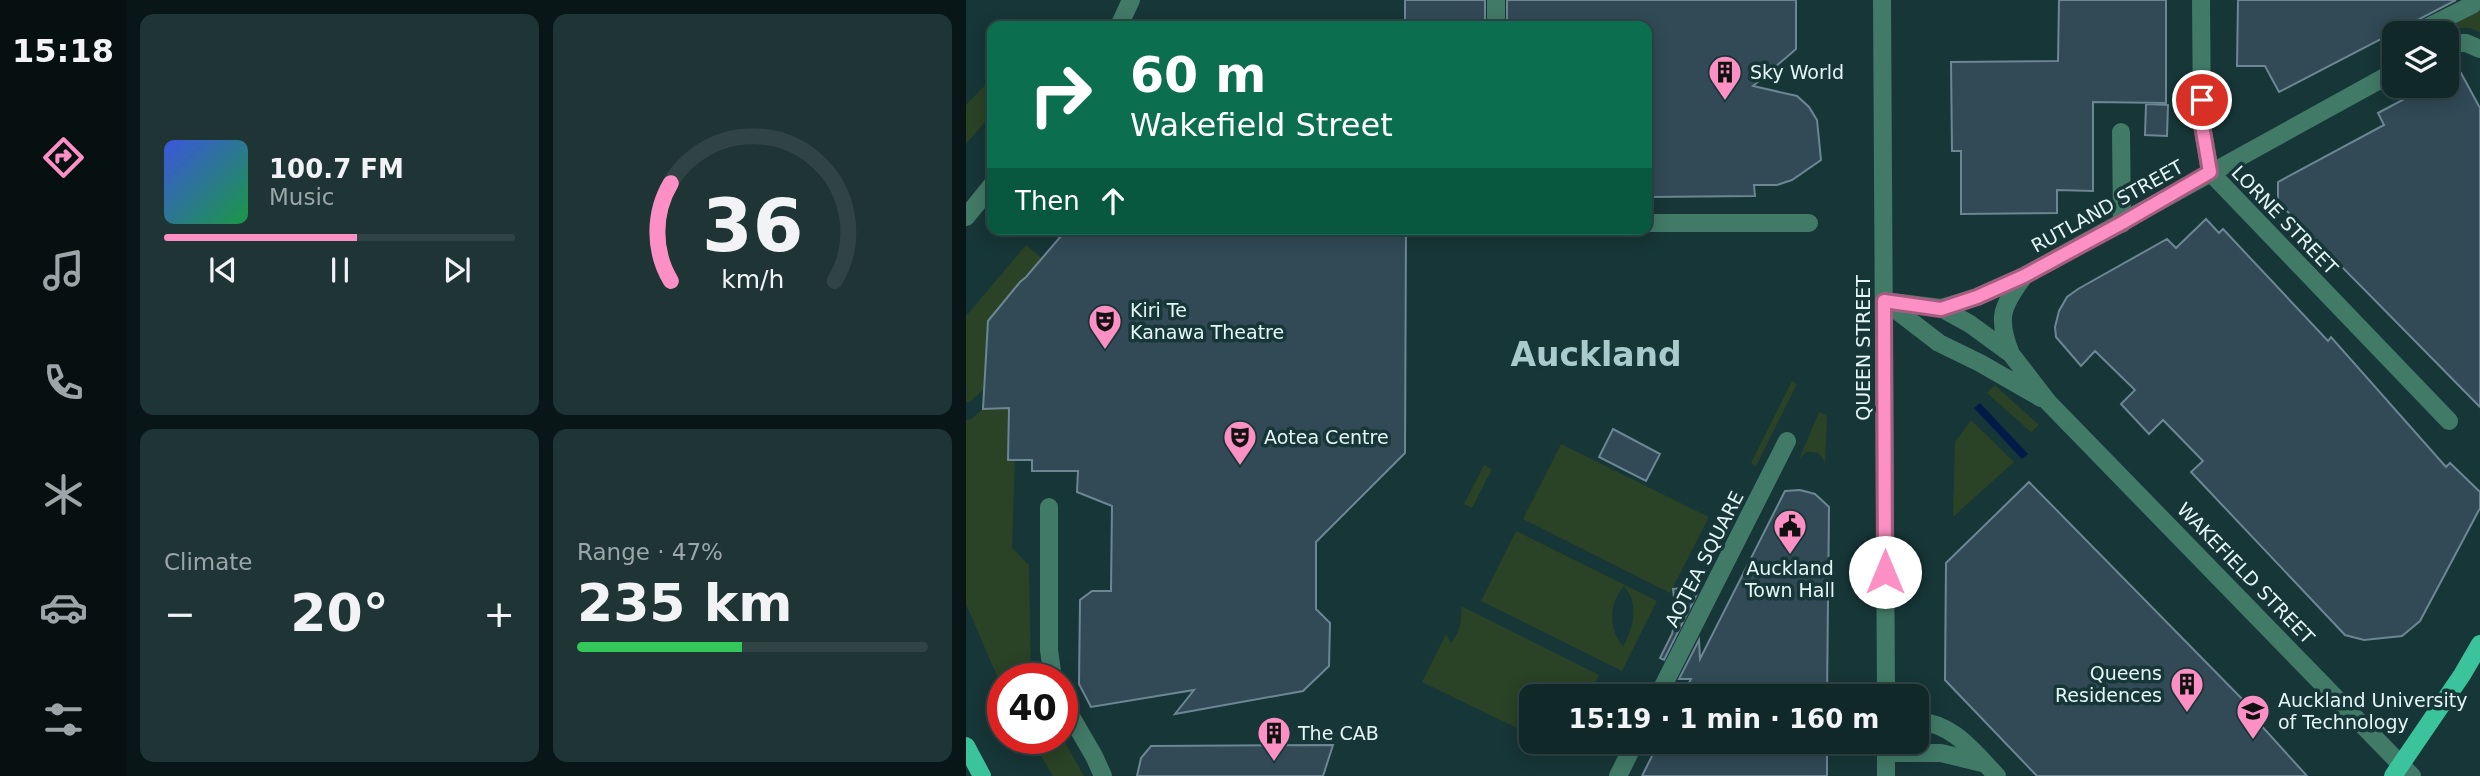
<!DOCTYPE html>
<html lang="en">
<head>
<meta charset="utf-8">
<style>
	body { margin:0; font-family:"DejaVu Sans",sans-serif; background:#1e3435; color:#f1f3f6; height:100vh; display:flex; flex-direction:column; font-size:26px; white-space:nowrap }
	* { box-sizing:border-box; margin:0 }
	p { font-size:23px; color:#9ca6a8 }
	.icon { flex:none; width:38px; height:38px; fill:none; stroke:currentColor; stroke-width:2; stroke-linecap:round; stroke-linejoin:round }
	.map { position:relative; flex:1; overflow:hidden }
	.drawer { display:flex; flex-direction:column; gap:14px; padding:14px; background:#091617; width:840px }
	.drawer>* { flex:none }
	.hud { position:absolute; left:21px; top:21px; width:665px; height:214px; border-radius:14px; box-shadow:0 4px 18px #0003,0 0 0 2px #304446; background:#0b6e4f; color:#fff; overflow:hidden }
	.tools { position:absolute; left:1416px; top:21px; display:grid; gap:14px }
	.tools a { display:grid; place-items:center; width:77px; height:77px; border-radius:14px; background:#112829; box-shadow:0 4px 18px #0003,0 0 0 2px #304446; font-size:35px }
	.speed { position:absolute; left:21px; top:663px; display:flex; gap:14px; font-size:35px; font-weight:700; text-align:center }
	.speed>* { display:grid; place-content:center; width:91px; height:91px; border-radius:50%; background:#112829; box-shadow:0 4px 18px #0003,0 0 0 2px #304446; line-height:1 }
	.speed .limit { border:10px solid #d22; background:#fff; color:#111 }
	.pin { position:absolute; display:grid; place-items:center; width:60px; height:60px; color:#fff; margin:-30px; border:4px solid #fff; border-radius:50%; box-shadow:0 2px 7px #0007 }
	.me { position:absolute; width:77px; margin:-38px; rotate:0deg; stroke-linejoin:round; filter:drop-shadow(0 0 5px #0008) }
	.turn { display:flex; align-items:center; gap:24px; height:147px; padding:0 28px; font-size:32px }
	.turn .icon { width:91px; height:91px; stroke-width:2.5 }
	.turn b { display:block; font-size:49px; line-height:60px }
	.then { display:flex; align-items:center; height:66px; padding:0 28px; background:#0003; gap:14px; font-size:26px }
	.big { font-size:52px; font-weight:800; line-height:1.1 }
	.drawer .widget { flex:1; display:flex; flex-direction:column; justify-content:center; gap:10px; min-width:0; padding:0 24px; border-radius:14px; background:#1e3435 }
	.drawer .dial { align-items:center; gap:0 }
	.dial svg { height:182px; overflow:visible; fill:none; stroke:#304446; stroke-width:7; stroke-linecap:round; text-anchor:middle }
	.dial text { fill:#f1f3f6; stroke:none }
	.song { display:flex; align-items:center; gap:21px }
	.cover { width:84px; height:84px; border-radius:10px; background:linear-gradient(135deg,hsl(230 70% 55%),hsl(140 70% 35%)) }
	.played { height:7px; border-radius:4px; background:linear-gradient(90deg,#fc8fc3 55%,#304446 55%) }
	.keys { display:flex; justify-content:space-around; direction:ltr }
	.heat { display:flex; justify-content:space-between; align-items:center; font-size:38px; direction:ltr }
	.charge { height:10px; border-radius:5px; background:linear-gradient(90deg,#34c759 47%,#304446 0) }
	.drawer .tiles { flex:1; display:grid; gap:14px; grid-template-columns:repeat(2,1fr) }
	.trip { position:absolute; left:553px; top:684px; width:410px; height:70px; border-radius:14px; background:#112829; box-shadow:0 4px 18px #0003,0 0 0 2px #304446; font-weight:800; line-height:70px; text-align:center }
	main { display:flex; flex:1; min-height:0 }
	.tabs { display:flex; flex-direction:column; width:126px; justify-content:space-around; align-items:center; background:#071010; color:#9ca6a8 }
	.tabs .icon { width:49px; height:49px }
	.tabs .current { color:#fc8fc3 }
	.tabs b { font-size:32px; color:#f1f3f6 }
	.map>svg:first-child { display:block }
	.green { fill:#2a4225; fill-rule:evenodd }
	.water { fill:#011a48 }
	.building { fill:#314a56; stroke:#6c8694; stroke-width:2 }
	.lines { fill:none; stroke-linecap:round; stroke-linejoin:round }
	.minor { stroke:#417a67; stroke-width:18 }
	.major { stroke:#3bc39c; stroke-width:18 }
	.route-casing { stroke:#a45d7f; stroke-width:18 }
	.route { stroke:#fc8fc3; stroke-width:12 }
	.labels { text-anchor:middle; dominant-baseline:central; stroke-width:7; stroke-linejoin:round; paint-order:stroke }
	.poi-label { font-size:19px; fill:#e4f6f7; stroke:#173637; text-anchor:start }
	.street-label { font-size:19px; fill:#e4f6f7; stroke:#173637 }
	.town-label { font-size:33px; font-weight:bold; fill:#a9cbcd; stroke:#173637 }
</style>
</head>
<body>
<main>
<nav class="tabs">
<b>15:18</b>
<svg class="icon current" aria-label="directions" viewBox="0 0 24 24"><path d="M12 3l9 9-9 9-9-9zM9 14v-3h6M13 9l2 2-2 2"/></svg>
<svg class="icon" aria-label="music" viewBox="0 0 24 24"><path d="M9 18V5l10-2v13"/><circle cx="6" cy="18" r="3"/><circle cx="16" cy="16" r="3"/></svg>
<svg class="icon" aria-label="phone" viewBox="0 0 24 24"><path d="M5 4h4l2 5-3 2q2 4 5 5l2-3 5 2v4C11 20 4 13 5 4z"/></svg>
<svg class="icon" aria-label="climate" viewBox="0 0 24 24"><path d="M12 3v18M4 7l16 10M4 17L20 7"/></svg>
<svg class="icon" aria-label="car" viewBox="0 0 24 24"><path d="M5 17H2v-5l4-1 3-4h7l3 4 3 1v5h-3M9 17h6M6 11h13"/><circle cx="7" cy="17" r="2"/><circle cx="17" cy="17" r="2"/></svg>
<svg class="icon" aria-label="filters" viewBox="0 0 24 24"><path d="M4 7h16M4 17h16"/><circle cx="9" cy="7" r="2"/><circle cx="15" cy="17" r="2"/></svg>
</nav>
<section class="drawer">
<div class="tiles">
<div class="widget">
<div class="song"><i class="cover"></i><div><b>100.7 FM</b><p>Music</p></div></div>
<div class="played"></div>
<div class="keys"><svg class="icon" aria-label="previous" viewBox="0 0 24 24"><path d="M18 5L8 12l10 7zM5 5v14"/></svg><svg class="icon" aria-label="pause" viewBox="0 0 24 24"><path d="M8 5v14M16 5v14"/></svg><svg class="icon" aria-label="next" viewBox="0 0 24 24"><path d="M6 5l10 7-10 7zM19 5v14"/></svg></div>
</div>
<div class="widget dial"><svg viewBox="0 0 100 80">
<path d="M14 69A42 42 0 1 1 86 69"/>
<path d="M14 69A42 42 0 0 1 14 26" stroke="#fc8fc3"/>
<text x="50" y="56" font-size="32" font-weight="700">36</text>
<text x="50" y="72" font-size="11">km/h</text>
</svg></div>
<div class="widget"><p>Climate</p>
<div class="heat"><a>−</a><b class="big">20°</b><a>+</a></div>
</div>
<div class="widget"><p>Range · 47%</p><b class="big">235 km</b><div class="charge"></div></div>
</div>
</section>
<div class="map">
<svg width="1514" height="776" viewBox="0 0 1514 776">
	<rect width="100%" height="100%" fill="#173637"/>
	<!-- green -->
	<path class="green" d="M1514 6V32L1503 28H1486L1485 24Z
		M26 78V114L0 144V105Z
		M60 245 76 258 54 282 22 321 17 390 4 402H0V316Z
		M826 381 831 384 790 466 785 463Z
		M1029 385 1030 386 1073 425 1065 432 1021 393Z
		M43 408 42 459 49 460 46 548 63 565 65 679H37V690L0 604V420L5 419 17 409Z
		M853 412 861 416 859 465C857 454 850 451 840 452L833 459Z
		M1005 420 1048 462 987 517 989 442Z
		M595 444 743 517 704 593 557 519Z
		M518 465 526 469 506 508 498 504Z
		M550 531 691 601 656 671 515 601ZM658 586C673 602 668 628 657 646 642 629 643 603 658 586Z
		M495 606 633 675 623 696H565V735L456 682 480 634 485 643C495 630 496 621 495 606Z
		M96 737 118 776H87L65 739Z"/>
	<!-- water -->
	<path class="water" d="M1014 403 1062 454 1056 459 1008 408Z"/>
	<!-- building -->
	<path class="building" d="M439 0H519V26H439Z
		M541 0H830V49L787 86 831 96 843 107 851 120 855 160 826 180 811 185H788L789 196 681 197V26H541Z
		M1093 0H1200V103L1127 102V191L1091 190V213L995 214V151H986L985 62 1092 61Z
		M1272 0H1490L1313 92 1299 66H1271Z
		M1495 73 1514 108V407L1312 202V182L1418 125 1412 113 1455 90 1457 93 1470 86H1480V80Z
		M1180 104 1202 105 1201 136 1179 135Z
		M1240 219 1253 233 1257 229 1362 341 1365 337 1480 467 1484 463 1514 492V508L1454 621 1436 636 1398 640 1379 635 1225 472 1237 461 1197 420 1183 434 1155 404 1169 390 1129 351 1115 366 1090 337 1089 327 1093 311 1101 297 1112 289 1201 239 1210 248Z
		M101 229H440L439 453 350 542V609L364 623 363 666 337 691 209 714 228 690 125 707 113 684 114 600 126 591H145L146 506 111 492 112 471H66V460H42L43 408 17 409 22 321 54 282 60 277Z
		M647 429 694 454 680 481 633 457Z
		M1063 482 1285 708 1282 711 1341 776H1071L979 680 980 563Z
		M834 490 849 494 863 507 861 696H716L725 679H713L733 640 734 659 819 491Z
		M731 587V594L698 660 694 658 706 634 710 617 707 589Z
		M693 742H861V776H676Z
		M367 745 357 776H171L175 758 185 746Z"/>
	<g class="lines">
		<!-- minor -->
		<path class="minor" d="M916 0 920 696
			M1235 0 1236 125 1244 172 1483 421
			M153 26 165 0
			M530 26V0
			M1465 33 1462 27 1506 5 1512 0
			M1480 43H1500L1514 49
			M1155 132 1156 224
			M0 217 26 185
			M681 223H843
			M918 301 975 308 1004 324 1045 354 1082 402 1446 776
			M921 303 973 343 1014 363 1075 398
			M975 308 1011 297 1058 276 1428 72
			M1045 354C1031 320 1035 307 1056 279
			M83 507V650L87 679
			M692 696 821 441
			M96 701 128 756 137 776
			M950 721C987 723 1007 751 1031 776
			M920 742V776
			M920 753H975L1016 763
			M652 776 669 742"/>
		<!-- major -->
		<path class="major" d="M0 746 16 776
			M1427 776 1496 675 1514 644"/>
	</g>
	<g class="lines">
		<defs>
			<path id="route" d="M919 572 918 301 975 309 1011 297 1058 276 1156 223 1244 172 1236 125V100"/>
		</defs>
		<!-- route casing -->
		<use href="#route" class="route-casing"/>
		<!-- route -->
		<use href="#route" class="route"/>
	</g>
	<!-- icons -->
	<defs>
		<symbol id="building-pin" viewBox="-11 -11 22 30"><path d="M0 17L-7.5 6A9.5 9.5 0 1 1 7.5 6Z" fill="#fc8fc3" stroke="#173637"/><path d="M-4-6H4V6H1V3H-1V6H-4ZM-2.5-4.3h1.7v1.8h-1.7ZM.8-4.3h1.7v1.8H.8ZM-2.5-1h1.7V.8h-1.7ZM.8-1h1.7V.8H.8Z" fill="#111"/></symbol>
		<symbol id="theatre-pin" viewBox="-11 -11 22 30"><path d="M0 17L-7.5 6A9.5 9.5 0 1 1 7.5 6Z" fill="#fc8fc3" stroke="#173637"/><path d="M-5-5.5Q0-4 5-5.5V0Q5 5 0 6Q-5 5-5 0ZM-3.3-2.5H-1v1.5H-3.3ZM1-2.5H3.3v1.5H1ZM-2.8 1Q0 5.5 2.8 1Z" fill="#111"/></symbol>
		<symbol id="civic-pin" viewBox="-11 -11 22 30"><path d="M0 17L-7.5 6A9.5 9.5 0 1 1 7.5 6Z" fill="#fc8fc3" stroke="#173637"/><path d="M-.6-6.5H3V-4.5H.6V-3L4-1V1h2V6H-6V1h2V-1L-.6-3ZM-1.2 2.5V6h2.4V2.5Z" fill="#111"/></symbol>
		<symbol id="university-pin" viewBox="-11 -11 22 30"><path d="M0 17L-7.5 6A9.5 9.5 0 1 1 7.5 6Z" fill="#fc8fc3" stroke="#173637"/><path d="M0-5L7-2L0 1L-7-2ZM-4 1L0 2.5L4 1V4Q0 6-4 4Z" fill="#111"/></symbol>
	</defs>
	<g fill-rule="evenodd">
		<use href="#building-pin" x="740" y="53" width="38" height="52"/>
		<use href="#theatre-pin" x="120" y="302" width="38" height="52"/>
		<use href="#theatre-pin" x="255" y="418" width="38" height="52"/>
		<use href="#civic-pin" x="805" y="507" width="38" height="52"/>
		<use href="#building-pin" x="1202" y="665" width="38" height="52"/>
		<use href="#university-pin" x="1268" y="692" width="38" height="52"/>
		<use href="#building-pin" x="289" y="714" width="38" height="52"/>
	</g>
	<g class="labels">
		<!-- poi labels -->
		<g class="poi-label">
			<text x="784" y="72">Sky World</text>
			<text x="164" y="310">Kiri Te<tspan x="164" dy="22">Kanawa Theatre</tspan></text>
			<text x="298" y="437">Aotea Centre</text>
			<text x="824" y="568" text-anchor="middle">Auckland<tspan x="824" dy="22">Town Hall</tspan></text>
			<text x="1196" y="673" text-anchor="end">Queens<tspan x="1196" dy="22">Residences</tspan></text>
			<text x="1312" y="700">Auckland University<tspan x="1312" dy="22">of Technology</tspan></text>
			<text x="332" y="733">The CAB</text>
		</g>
		<!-- street labels -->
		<g class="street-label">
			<text transform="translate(1141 206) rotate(-29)">RUTLAND STREET</text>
			<text transform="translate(1319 220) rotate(46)">LORNE STREET</text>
			<text transform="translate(897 348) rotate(-90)">QUEEN STREET</text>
			<text transform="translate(738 559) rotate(-63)">AOTEA SQUARE</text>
			<text transform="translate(1280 573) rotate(46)">WAKEFIELD STREET</text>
		</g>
		<!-- town labels -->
		<g class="town-label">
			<text x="630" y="354">Auckland</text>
		</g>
	</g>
</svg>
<div class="tools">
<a><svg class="icon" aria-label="layers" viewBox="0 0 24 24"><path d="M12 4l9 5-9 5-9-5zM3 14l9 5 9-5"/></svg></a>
</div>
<div class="speed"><div class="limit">40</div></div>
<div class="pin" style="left:1236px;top:100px;background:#d93025"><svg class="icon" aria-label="arrive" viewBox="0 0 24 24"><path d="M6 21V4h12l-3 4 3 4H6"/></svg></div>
<svg class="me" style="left:919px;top:572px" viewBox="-20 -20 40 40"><circle r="19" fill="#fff"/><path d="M0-13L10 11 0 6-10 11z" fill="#fc8fc3"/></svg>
<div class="trip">15:19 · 1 min · 160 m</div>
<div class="hud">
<div class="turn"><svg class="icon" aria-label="right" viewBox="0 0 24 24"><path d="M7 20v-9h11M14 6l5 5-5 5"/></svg><div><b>60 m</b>Wakefield Street</div></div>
<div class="then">Then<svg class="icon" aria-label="ahead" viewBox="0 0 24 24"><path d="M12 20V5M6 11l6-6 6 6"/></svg></div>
</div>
</div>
</main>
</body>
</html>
